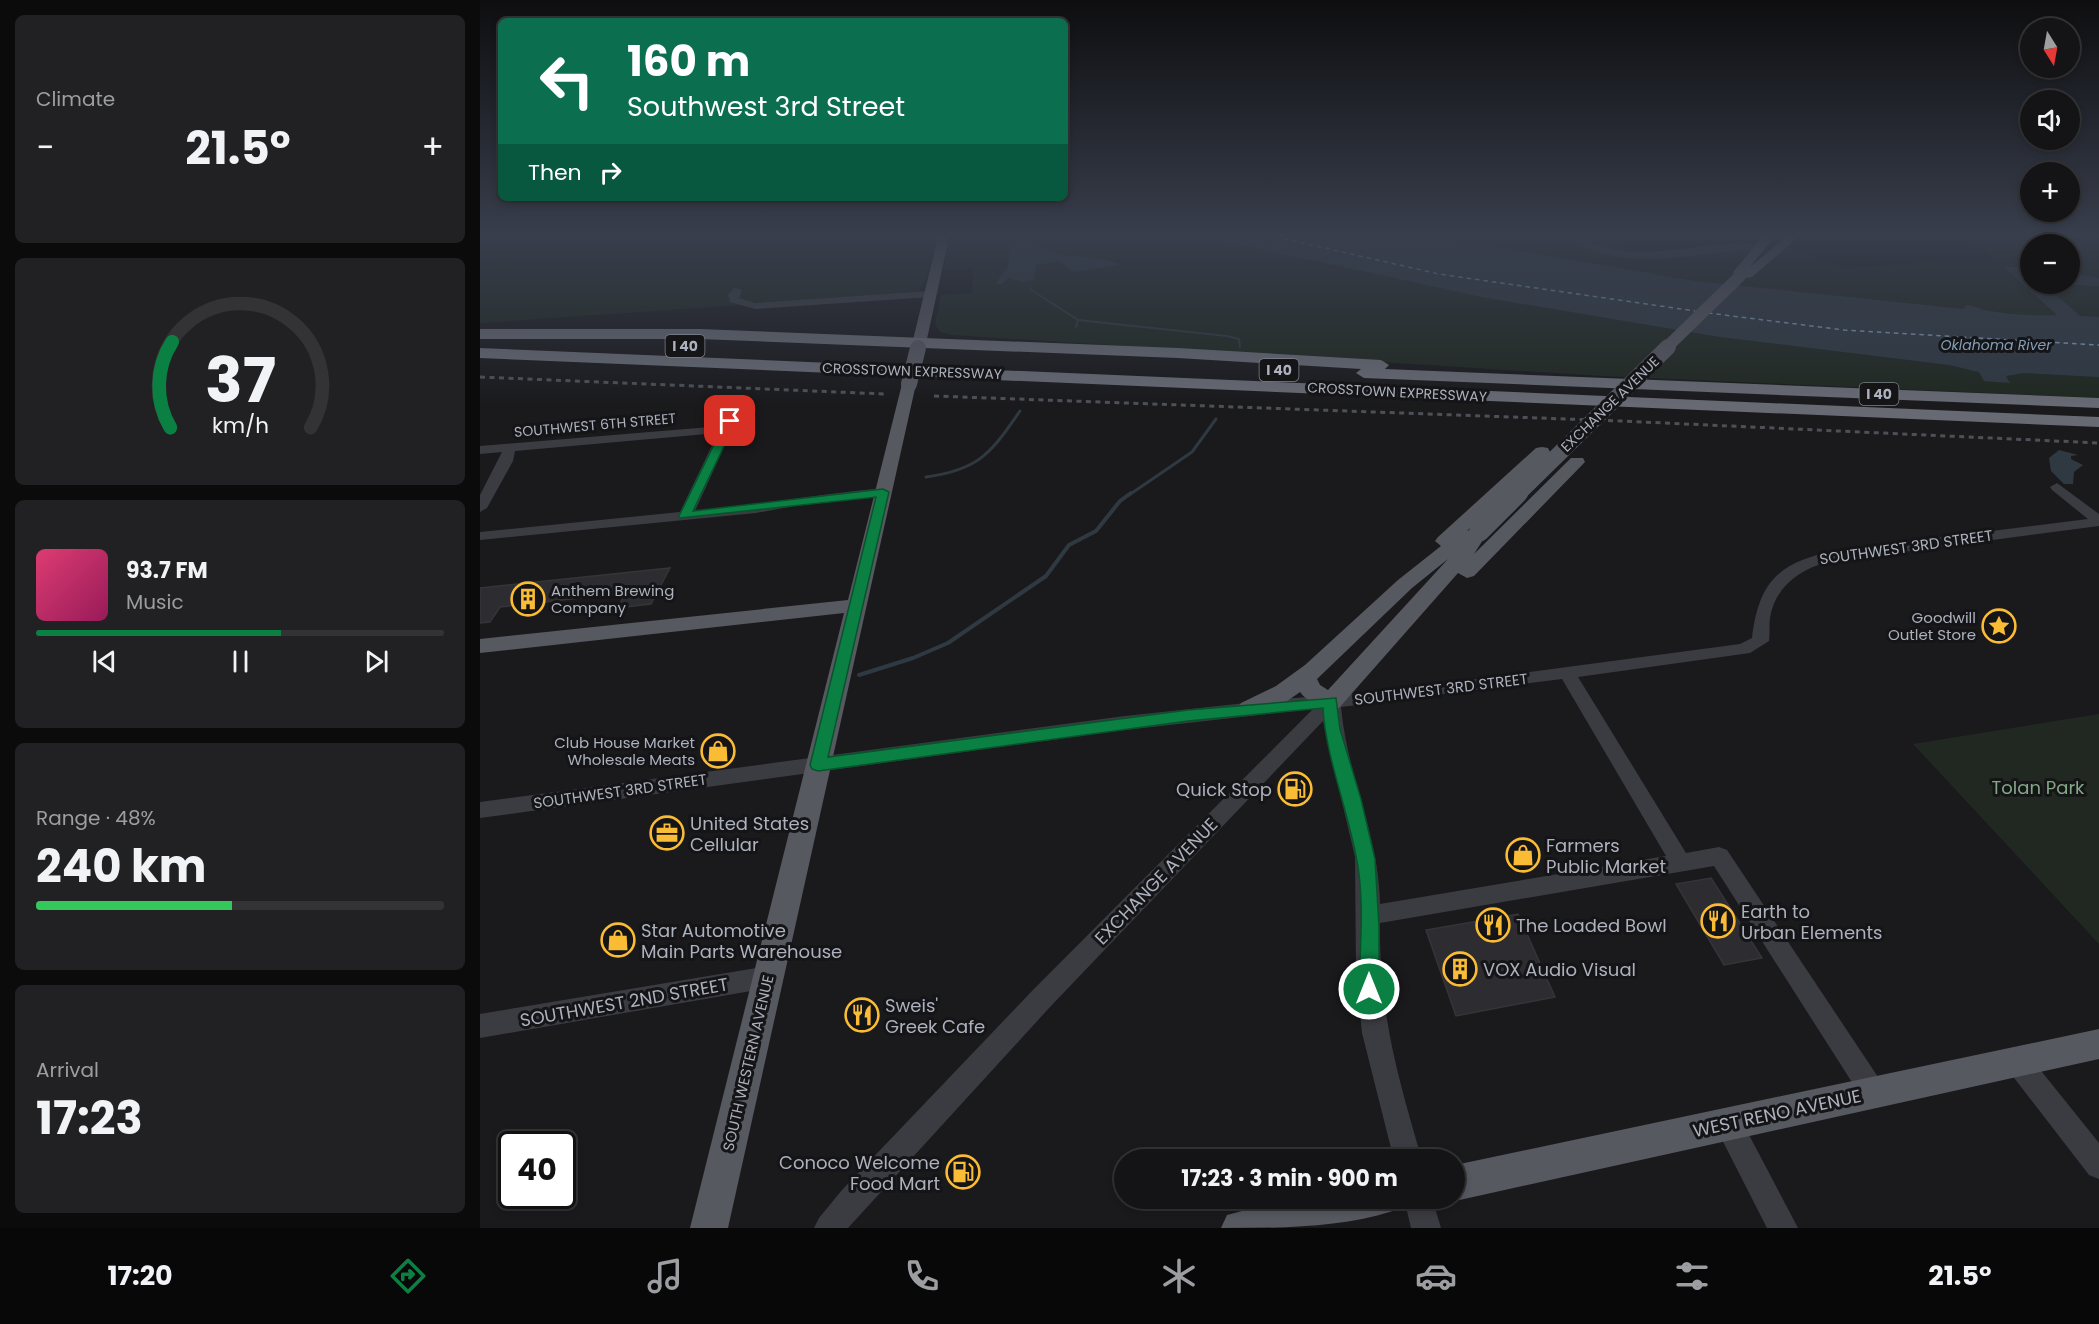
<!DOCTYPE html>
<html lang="en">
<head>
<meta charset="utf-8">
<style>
	body { margin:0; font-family:Poppins,sans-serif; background:#212123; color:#f1f3f6; height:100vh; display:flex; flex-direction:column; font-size:22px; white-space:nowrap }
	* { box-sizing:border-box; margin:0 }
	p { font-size:20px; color:#9d9ea1 }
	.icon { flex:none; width:33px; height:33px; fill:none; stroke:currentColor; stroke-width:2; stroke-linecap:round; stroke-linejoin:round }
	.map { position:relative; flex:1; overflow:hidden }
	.panel { display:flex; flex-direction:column; gap:15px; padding:15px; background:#0b0b0c; width:480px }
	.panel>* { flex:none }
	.top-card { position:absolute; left:18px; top:18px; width:570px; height:183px; border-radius:9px; box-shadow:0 3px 9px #0003,0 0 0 2px #333335; background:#0b6e4f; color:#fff; overflow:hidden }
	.needle { width:39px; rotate:169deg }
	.controls { position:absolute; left:1540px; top:18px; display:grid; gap:12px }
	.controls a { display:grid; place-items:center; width:60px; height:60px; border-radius:50%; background:#141416; box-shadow:0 3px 9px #0003,0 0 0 2px #333335; font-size:30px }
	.speed { position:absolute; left:18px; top:1131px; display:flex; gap:12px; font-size:30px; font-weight:700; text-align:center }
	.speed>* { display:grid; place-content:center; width:78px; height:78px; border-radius:50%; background:#141416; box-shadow:0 3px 9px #0003,0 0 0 2px #333335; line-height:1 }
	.speed .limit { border:3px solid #111; border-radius:9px; background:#fff; color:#111 }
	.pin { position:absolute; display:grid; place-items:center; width:51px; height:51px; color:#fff; margin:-26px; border-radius:12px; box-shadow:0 3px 9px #0006 }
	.me { position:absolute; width:66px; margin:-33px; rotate:0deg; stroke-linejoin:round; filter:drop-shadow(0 0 4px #0008) }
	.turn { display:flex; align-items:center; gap:21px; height:126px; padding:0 30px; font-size:27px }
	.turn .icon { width:78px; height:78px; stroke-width:2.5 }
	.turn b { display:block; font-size:42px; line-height:51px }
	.then { display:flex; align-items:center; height:57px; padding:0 30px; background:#0003; gap:12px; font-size:22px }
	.big { font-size:45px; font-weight:700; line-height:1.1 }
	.panel .tile { flex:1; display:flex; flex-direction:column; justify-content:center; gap:9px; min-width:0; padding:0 21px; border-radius:9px; background:#212123 }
	.panel .dial { align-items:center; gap:0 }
	.dial svg { height:156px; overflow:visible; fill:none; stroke:#333335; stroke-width:7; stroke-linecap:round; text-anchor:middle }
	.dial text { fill:#f1f3f6; stroke:none }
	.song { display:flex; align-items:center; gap:18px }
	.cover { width:72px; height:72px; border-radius:9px; background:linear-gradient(135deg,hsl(340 70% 55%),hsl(330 70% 35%)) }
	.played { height:6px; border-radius:3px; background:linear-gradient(90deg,#0b8043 60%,#333335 60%) }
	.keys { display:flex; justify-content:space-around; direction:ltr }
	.heat { display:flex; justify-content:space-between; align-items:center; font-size:33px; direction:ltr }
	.charge { height:9px; border-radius:4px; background:linear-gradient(90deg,#34c759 48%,#333335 0) }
	.trip { position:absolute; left:634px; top:1149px; width:351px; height:60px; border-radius:30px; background:#141416; box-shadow:0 3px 9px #0003,0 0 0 2px #333335; font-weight:700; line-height:60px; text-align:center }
	.tabs { display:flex; height:96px; justify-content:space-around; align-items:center; background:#080809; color:#9d9ea1 }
	.tabs .icon { width:42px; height:42px }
	.tabs .on { color:#0b8043 }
	.tabs b { font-size:27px; color:#f1f3f6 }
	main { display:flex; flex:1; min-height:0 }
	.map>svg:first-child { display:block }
	.green { fill:#202821; fill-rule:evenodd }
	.water { fill:#2f3942 }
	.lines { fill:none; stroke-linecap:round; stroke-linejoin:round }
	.stream-far2 { stroke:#2f3942; stroke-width:2 }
	.stream-far1 { stroke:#2f3942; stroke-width:3 }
	.stream { stroke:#2f3942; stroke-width:4 }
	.ferry { stroke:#839eb8; stroke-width:1.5; stroke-dasharray:4.5 4; stroke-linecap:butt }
	.building { fill:#2d2d31; stroke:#343439; stroke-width:1.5 }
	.minor { fill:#3b3c42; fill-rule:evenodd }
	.major { fill:#575961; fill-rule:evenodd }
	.highway { fill:#676a73; fill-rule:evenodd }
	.rail { stroke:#4e5057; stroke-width:3; stroke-dasharray:5 4.5; stroke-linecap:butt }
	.major-bridge-far2 { stroke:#575961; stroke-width:12 }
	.major-bridge-far1 { stroke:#575961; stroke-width:16 }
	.major-bridge { stroke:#575961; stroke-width:20 }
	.route { fill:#0b8043; stroke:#07532c; stroke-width:1.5 }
	.labels { text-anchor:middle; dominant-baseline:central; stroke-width:6; stroke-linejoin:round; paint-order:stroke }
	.far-water-label { font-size:14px; font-style:italic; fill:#839eb8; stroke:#151518 }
	.shield { fill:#151518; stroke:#7f828c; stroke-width:1.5 }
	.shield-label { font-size:14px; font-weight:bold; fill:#acb1bd }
	.far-street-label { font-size:14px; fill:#acb1bd; stroke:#151518 }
	.street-label { font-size:15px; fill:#acb1bd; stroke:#151518 }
	.poi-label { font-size:15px; fill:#acb1bd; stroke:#151518; text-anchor:end }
	.near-park-label { font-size:18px; fill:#83a886; stroke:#151518 }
	.near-poi-label { font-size:18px; fill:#acb1bd; stroke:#151518; text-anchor:start }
	.near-street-label { font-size:18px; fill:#acb1bd; stroke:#151518 }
</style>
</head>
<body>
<main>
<section class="panel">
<div class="tile"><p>Climate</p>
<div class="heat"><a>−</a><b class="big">21.5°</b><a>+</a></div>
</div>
<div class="tile dial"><svg viewBox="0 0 100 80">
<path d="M14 69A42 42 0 1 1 86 69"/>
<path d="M14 69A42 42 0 0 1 15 25" stroke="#0b8043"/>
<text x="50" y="56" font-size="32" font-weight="700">37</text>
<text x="50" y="72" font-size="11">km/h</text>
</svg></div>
<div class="tile">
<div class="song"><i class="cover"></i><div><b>93.7 FM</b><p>Music</p></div></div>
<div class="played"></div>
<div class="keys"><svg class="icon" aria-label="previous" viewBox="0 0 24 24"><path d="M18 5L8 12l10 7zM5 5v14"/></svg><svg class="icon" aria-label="pause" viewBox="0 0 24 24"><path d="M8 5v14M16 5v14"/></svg><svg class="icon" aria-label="next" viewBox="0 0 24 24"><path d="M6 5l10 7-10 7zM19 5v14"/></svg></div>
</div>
<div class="tile"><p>Range · 48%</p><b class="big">240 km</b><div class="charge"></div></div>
<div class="tile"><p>Arrival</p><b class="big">17:23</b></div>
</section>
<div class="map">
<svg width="1619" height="1228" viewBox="0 0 1619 1228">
	<rect width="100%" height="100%" fill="#1a1a1d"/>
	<!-- green -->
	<path class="green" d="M0 233H458L446 279 438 293 0 323Z
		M471 233H1084L1093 241 1130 238 1149 252 1140 254 1267 250 1269 252 1252 273 1271 277 1306 248 1315 249 1364 268 1512 257 1507 252 1468 233H1619V398L1123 376 472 335 460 332 455 324 461 295 492 293 493 269 464 270ZM1551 244H1590V284H1551Z
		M1619 714V944L1433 744Z"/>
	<!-- water -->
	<path class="water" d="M529 233H548C572 267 612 250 640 265L593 272 579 261 556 265 554 280 543 282 529 278 522 284H515L529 265Z
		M706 233H935L1215 281 1483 309 1487 305C1496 306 1501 310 1510 311 1531 315 1556 316 1577 315L1524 267H1551V284H1590V273L1619 278V286L1579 284 1567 287 1600 316 1619 317V377L1544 373 1526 376 1530 383 1504 381 1499 372 1469 365 1240 337 1002 297Z
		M1579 450 1598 455 1591 456V459L1603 465 1594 472 1593 484H1584L1571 471 1569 458Z"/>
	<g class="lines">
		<!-- stream-far2 -->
		<path class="stream-far2" d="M550 289 598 320 596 327
			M598 320 747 336 759 339 760 347"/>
		<!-- stream-far1 -->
		<path class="stream-far1" d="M446 477C499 470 511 453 540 411
			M649 495 712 452 736 419"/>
		<!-- stream -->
		<path class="stream" d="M379 675 433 658 468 643 566 576 589 545 616 531 640 501 651 493"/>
		<!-- ferry -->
		<path class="ferry" d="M779 233 959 274 1215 311
			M1228 313 1364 330 1619 345"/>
	</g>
	<!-- building -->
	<path class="building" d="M190 568 171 604 137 608 146 593 20 607 10 622 0 623V588Z
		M1231 878 1282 958 1244 965 1196 884Z
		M1038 914 1075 997 976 1016 946 930Z"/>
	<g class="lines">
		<!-- minor -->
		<path class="minor" d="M1083 233C1096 233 1101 240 1113 244 1134 252 1159 253 1181 251 1201 250 1269 238 1282 247L1278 250C1217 250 1135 278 1083 233Z
			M254 288 262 290 259 298 275 303 450 291 455 294 450 297 275 309 250 302 248 295Z
			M250 418 254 419 255 424 269 423 275 427 269 431 251 432 215 511C278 505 340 494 403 488L410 492 403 496 337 502 276 513 0 540V532L200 512 238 433 35 451 33 461 7 508 0 512V495L22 452 0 454V446L242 426 246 419Z
			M1577 483 1619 514V526L1347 562C1319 570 1295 587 1290 618 1289 625 1290 633 1289 641L1270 653 1098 677 1206 853 1239 847 1247 850 1402 1083 1406 1092 1402 1101 1393 1105 1384 1101 1234 866 900 923C899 1013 917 1074 942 1160H914L882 1033 876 973 875 857 843 721 570 1007 368 1228H334L339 1218 362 1190 552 991 833 709 645 730 0 818V802L645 716 814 698 891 693 1260 644 1272 638C1279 580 1300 562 1357 550L1608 519 1572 490 1570 487ZM1082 679 1186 856 900 904C899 834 867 775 861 707Z
			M288 966 297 969 300 977 297 985 288 988 0 1038V1014Z
			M1537 1049 1546 1052 1619 1143V1179L1609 1175 1528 1070 1524 1061 1528 1052Z
			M1248 1110 1258 1114 1318 1228H1287L1234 1124 1238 1114Z
			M924 1198H952L961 1228H931Z"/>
		<!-- major -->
		<path class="major" d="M459 233H470L445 348 438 352 431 348Z
			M1286 233H1297L1270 267 1311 233H1323L1272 277 1256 279 1253 272Z
			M429 380 436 384 248 1228H210L364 613 0 653V639L368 600 422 384Z
			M1062 447 1068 448 1070 452 1068 456 987 531 999 526 1008 532 994 554 1091 458H1103L1105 462 994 576 987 578 978 573 859 708C846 711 828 703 820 692 805 703 779 720 761 715L757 709 761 703 796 686 825 665 918 580 961 546 955 541 958 537 1056 448ZM968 559 848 690 840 685 837 679 932 588Z
			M1619 1029V1059L975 1201 969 1198H975V1165Z
			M811 1198H918L913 1211C859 1228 799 1228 741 1228L747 1215Z"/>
		<!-- highway -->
		<path class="highway" d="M0 329H220L698 348 901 360 909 365 905 369 1619 398V408L884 378 876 373 881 369 698 358 220 339H0Z
			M0 348 1619 417V427L0 358Z"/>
		<!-- rail -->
		<path class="rail" d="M0 377 405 394
			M454 396 1141 421 1619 443"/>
		<!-- major-bridge-far2 -->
		<path class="major-bridge-far2" d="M1186 348 1260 276"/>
		<!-- major-bridge-far1 -->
		<path class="major-bridge-far1" d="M429 384 438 348
			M1037 495 1188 347"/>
		<!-- major-bridge -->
		<path class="major-bridge" d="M999 532 1038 493"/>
	</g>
	<!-- sky -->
	<linearGradient id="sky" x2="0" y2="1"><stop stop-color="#0e0e10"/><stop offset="0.58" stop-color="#383e4c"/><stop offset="1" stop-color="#383e4c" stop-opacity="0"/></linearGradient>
	<rect width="1619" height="405" fill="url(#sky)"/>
	<!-- route -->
	<path class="route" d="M247 418 256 421 213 511 403 489 409 492 348 757 708 710 856 698 860 729 881 799 895 859 899 927V989L896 995 889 998 881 995 879 989C880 946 885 898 876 856 867 808 845 753 843 708L708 721 338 771 332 769 330 765 396 497 200 518 199 516Z"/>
	<!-- icons -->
	<defs>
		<symbol id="building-ring" viewBox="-11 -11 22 22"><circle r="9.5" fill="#151518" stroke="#fabc35" stroke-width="1.5"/><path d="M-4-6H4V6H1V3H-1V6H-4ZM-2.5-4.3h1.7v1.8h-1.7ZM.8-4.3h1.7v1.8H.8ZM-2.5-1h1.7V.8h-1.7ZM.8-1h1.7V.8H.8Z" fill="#fabc35"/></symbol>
		<symbol id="sight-ring" viewBox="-11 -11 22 22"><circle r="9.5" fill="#151518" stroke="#fabc35" stroke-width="1.5"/><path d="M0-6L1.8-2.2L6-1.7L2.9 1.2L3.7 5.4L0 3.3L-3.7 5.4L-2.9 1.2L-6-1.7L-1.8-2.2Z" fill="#fabc35"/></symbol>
		<symbol id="shop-ring" viewBox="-11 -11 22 22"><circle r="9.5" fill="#151518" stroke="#fabc35" stroke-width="1.5"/><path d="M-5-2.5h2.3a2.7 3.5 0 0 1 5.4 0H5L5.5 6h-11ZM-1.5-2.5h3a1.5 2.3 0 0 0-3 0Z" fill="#fabc35"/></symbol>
		<symbol id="fuel-ring" viewBox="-11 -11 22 22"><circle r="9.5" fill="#151518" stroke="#fabc35" stroke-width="1.5"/><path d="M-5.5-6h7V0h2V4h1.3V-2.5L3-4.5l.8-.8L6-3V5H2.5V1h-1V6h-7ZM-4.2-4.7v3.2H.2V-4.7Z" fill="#fabc35"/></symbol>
		<symbol id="office-ring" viewBox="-11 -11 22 22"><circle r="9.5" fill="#151518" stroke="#fabc35" stroke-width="1.5"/><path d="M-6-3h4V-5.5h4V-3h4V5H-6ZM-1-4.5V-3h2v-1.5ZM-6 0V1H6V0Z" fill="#fabc35"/></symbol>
		<symbol id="restaurant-ring" viewBox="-11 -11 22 22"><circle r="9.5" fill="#151518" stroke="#fabc35" stroke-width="1.5"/><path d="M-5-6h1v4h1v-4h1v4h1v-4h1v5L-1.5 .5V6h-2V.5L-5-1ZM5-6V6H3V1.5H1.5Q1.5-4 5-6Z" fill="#fabc35"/></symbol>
	</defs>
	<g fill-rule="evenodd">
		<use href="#building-ring" x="29" y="580" width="38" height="38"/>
		<use href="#sight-ring" x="1500" y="607" width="38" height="38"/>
		<use href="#shop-ring" x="219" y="732" width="38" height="38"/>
		<use href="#fuel-ring" x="796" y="770" width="38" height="38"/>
		<use href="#office-ring" x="168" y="814" width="38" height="38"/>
		<use href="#shop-ring" x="1024" y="836" width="38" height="38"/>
		<use href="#restaurant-ring" x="1219" y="902" width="38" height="38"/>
		<use href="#restaurant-ring" x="994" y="906" width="38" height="38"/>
		<use href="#shop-ring" x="119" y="921" width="38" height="38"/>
		<use href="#building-ring" x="961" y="950" width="38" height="38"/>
		<use href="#restaurant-ring" x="363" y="996" width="38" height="38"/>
		<use href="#fuel-ring" x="464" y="1153" width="38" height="38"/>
	</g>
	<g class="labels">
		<!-- far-water labels -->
		<g class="far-water-label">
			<text x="1516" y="345">Oklahoma River</text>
		</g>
		<!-- shield labels -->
		<g class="shield">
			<rect x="185.5" y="335" width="39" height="22" rx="4.5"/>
			<rect x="779.5" y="359" width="39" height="22" rx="4.5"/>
			<rect x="1379.5" y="383" width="39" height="22" rx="4.5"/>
		</g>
		<g class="shield-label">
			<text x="205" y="346">I 40</text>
			<text x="799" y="370">I 40</text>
			<text x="1399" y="394">I 40</text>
		</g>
		<!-- far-street labels -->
		<g class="far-street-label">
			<text transform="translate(432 371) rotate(2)">CROSSTOWN EXPRESSWAY</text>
			<text transform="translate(917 392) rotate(3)">CROSSTOWN EXPRESSWAY</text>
			<text transform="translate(1130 404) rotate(-44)">EXCHANGE AVENUE</text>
			<text transform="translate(115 425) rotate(-5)">SOUTHWEST 6TH STREET</text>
		</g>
		<!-- street labels -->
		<g class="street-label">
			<text transform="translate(1426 547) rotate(-8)">SOUTHWEST 3RD STREET</text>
			<text transform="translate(961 689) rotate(-7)">SOUTHWEST 3RD STREET</text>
			<text transform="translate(140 791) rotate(-8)">SOUTHWEST 3RD STREET</text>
			<text transform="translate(268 1063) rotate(-77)">SOUTH WESTERN AVENUE</text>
		</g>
		<!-- poi labels -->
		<g class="poi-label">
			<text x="71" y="590" text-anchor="start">Anthem Brewing<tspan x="71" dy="17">Company</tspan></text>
			<text x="1496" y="617">Goodwill<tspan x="1496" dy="17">Outlet Store</tspan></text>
			<text x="215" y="742">Club House Market<tspan x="215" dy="17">Wholesale Meats</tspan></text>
		</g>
		<!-- near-park labels -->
		<g class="near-park-label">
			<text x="1558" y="787">Tolan Park</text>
		</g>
		<!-- near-poi labels -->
		<g class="near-poi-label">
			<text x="792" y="789" text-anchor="end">Quick Stop</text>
			<text x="210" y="823">United States<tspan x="210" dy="21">Cellular</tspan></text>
			<text x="1066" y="845">Farmers<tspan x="1066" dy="21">Public Market</tspan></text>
			<text x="1261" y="911">Earth to<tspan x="1261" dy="21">Urban Elements</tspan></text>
			<text x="1036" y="925">The Loaded Bowl</text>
			<text x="161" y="930">Star Automotive<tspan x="161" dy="21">Main Parts Warehouse</tspan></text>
			<text x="1003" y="969">VOX Audio Visual</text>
			<text x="405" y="1005">Sweis'<tspan x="405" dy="21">Greek Cafe</tspan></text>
			<text x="460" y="1162" text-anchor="end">Conoco Welcome<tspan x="460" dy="21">Food Mart</tspan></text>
		</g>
		<!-- near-street labels -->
		<g class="near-street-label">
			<text transform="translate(676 881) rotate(-46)">EXCHANGE AVENUE</text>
			<text transform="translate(144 1002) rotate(-10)">SOUTHWEST 2ND STREET</text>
			<text transform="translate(1297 1113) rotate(-12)">WEST RENO AVENUE</text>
		</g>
	</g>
</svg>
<div class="controls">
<a><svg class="needle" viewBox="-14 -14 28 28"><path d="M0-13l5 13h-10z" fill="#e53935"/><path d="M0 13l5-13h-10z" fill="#9d9ea1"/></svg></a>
<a><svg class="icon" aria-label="sound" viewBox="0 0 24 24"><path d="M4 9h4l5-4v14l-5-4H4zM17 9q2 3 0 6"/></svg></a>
<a>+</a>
<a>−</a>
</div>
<div class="speed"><div class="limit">40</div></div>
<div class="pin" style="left:250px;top:421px;background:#d93025"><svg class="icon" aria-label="arrive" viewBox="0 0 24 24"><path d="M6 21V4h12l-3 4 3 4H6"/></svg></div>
<svg class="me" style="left:889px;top:989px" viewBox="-20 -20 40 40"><circle r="17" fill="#0b8043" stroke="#fff" stroke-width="3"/><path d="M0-11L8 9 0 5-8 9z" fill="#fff"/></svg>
<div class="trip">17:23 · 3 min · 900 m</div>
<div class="top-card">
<div class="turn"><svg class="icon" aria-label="left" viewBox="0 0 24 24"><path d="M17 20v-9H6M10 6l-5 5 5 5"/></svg><div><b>160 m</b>Southwest 3rd Street</div></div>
<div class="then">Then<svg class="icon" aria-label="right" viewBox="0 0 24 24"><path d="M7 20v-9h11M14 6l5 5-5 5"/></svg></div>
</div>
</div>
</main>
<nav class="tabs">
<b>17:20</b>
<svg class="icon on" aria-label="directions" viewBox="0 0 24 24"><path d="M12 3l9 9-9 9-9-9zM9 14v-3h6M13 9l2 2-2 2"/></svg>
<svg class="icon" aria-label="music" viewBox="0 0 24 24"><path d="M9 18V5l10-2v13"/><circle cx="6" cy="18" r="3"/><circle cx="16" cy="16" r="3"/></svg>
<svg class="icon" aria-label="phone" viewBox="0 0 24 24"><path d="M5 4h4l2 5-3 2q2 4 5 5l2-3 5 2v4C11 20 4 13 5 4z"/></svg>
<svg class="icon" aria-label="climate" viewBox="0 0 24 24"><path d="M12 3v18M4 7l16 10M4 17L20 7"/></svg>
<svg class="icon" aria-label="car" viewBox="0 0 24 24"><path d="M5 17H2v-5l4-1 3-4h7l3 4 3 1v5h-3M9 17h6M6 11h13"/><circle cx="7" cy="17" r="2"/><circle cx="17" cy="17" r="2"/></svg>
<svg class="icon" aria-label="filters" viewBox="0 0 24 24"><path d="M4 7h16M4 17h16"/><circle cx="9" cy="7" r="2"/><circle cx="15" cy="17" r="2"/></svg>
<b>21.5°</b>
</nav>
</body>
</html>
